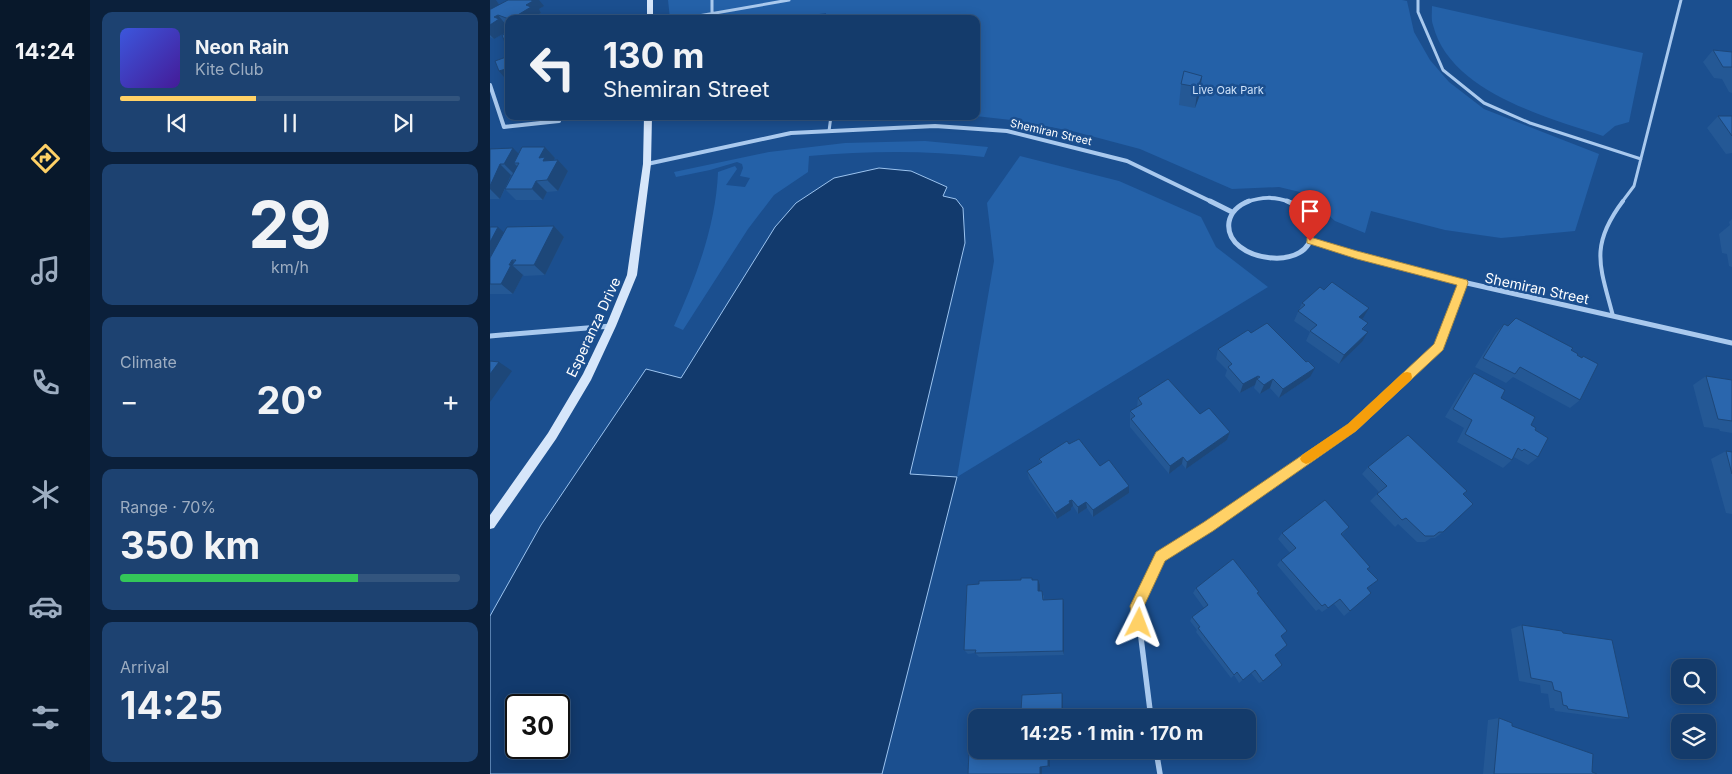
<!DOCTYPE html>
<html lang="en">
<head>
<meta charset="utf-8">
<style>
	body { margin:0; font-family:Inter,sans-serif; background:#1d4271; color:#f1f3f6; height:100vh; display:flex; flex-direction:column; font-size:19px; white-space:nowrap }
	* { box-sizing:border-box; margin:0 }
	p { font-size:16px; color:#9dadc1 }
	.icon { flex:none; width:28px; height:28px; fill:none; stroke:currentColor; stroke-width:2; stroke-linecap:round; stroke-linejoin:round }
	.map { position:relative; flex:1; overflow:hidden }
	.details { display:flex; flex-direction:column; gap:12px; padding:12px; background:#0b203b; width:400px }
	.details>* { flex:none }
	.guide { position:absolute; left:15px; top:15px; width:475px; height:105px; border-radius:10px; box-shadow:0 2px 12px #0003,0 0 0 1px #33557e; background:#143b6b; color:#f1f3f6; overflow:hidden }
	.tools { position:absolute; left:1181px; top:659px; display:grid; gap:10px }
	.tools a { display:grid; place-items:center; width:45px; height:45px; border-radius:10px; background:#143b6b; box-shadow:0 2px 12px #0003,0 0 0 1px #33557e; font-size:25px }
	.speed { position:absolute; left:15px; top:694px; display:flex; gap:10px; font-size:25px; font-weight:700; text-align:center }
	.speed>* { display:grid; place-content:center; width:65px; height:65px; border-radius:50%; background:#143b6b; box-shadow:0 2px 12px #0003,0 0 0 1px #33557e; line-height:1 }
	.speed .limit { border:2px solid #111; border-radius:8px; background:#fff; color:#111 }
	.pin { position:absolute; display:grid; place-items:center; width:42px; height:42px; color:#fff; margin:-51px -21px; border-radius:50% 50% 50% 0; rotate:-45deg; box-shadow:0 0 5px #0007 }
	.pin .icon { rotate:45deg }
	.me { position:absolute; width:55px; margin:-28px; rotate:3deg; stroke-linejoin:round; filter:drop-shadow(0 0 4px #0008) }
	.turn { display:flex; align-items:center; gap:18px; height:105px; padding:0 15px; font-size:22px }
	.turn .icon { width:65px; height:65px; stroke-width:2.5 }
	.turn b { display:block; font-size:35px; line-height:42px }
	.big { font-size:38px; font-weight:700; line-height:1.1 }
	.details .card { flex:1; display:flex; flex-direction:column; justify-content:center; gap:8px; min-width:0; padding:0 18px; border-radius:10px; background:#1d4271 }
	.details .dial { align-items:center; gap:0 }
	.dial b { font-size:65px; line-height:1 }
	.song { display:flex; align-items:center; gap:15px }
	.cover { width:60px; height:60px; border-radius:8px; background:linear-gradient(135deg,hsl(230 70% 55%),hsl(260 70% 35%)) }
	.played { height:5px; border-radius:2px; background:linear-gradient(90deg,#ffd166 40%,#33557e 40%) }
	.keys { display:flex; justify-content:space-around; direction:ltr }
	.heat { display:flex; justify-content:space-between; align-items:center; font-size:28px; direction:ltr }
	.charge { height:8px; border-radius:4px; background:linear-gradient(90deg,#34c759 70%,#33557e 0) }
	.trip { position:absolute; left:478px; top:709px; width:288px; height:50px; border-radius:10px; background:#143b6b; box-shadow:0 2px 12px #0003,0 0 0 1px #33557e; font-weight:700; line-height:50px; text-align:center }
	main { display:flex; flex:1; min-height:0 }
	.menu { display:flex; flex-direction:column; width:90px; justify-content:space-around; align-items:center; background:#08182b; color:#9dadc1 }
	.menu .icon { width:35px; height:35px }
	.menu .on { color:#ffd166 }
	.menu b { font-size:22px; color:#f1f3f6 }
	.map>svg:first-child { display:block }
	.green { fill:#2461a8 }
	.water { fill:#123a6d; stroke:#9cc4f0; fill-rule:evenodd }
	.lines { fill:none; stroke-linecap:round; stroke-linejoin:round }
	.lane-far1 { stroke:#a9c9ee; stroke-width:3 }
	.lane { stroke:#a9c9ee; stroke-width:4 }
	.street-far2 { stroke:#a9c9ee; stroke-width:4 }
	.street-far1 { stroke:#a9c9ee; stroke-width:5 }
	.street { stroke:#a9c9ee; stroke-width:5.5 }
	.secondary { fill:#d6e6fa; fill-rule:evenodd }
	.wall { fill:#245895; fill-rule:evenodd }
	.shaded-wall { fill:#1d4779 }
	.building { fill:#2a66ad; stroke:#1d4779 }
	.route { fill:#ffd166; stroke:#a68842 }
	.slow { fill:#f59e0b }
	.labels { text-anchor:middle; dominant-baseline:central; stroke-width:5; stroke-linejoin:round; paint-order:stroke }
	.far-park-label { font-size:11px; fill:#cfe3fa; stroke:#1b4f8f }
	.far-street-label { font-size:11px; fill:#fff; stroke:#1b4f8f }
	.street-label { font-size:14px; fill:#fff; stroke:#1b4f8f }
</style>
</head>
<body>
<main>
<nav class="menu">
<b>14:24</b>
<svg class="icon on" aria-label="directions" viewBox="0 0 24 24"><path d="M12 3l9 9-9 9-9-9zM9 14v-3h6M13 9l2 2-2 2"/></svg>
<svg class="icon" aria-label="music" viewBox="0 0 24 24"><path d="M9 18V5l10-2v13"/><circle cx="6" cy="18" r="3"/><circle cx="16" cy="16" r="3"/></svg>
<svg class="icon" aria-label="phone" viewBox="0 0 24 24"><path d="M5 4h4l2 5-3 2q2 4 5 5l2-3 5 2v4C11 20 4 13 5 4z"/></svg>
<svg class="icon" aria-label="climate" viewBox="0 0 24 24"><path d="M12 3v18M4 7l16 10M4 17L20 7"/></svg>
<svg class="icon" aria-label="car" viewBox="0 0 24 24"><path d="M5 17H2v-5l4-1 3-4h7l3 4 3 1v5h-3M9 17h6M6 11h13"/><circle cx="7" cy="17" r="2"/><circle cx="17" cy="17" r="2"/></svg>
<svg class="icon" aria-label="filters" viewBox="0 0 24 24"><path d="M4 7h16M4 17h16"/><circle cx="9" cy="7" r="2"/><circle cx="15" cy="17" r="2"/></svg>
</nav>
<section class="details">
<div class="card">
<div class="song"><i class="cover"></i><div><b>Neon Rain</b><p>Kite Club</p></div></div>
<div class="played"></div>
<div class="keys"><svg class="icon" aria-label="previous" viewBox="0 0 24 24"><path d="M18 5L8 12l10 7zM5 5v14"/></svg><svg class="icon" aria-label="pause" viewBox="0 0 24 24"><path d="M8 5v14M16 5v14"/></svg><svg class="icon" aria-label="next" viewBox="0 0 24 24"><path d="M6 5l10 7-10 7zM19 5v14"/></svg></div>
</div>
<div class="card dial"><b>29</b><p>km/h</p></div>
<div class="card"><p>Climate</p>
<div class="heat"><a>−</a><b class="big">20°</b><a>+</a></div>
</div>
<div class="card"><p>Range · 70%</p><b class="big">350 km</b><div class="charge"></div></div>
<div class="card"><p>Arrival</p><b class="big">14:25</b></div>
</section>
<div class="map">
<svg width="1242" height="774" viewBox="0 0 1242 774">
	<rect width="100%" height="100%" fill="#1b4f8f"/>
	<!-- green -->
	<path class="green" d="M178 0H912L917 1 924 32 940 60 959 82 994 109 1109 154 1085 231 1011 238 955 230 881 211 875 233 845 221 814 193 789 187 742 189 650 149 586 132 530 121 485 116 486 19H336V13L295 19H180Z
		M942 6 1153 53 1139 122 1125 126 1113 136C1056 117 960 92 943 25 941 20 942 12 942 6Z
		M435 141 498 147 494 157C435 150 378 151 319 156L318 172 284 195 258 229 193 330 184 326C206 278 226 225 228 172L245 166 247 169 236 185 255 187 260 178 250 176 253 168 252 164 247 162 220 170 186 177 184 172 279 152 355 143Z
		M530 156 629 181 711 217 726 247 778 287 467 477 504 261 497 203Z"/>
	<!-- water -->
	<path class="water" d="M389 168 421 171 457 187 453 196 466 199 473 208 475 243 420 474 467 477 392 774H0V616L51 525 156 369 191 378 285 227 306 203 344 178ZM26 705H69V748H26Z"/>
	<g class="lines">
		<!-- lane-far1 -->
		<path class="lane-far1" d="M222 0V13
			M928 0V12L953 70 994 103 1040 123 1151 159
			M191 19 299 0
			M339 131 341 116
			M1132 202 1144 186 1191 0"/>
		<!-- lane -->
		<path class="lane" d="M1123 316C1110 266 1099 246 1133 201"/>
		<!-- street-far2 -->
		<path class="street-far2" d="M0 85 14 127 69 121
			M157 164 301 133 445 126 517 131 637 161 722 202
			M756 202C772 197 784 196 800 202"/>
		<!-- street-far1 -->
		<path class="street-far1" d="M720 201 742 212
			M759 201C749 205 741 211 739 222 733 263 826 274 821 229 820 215 809 206 797 201
			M820 241 977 283 1242 343
			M0 336 121 326
			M821 456 862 428 949 347 973 283"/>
		<!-- street -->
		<path class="street" d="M661 718 647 606 671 556 823 455
			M666 750 670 774"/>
		<!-- secondary -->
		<path class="secondary" d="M157 0H163V19H157Z
			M154 116H162L161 164 147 275 126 326 101 380 66 439 4 528 0 529V515L58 433 93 374 116 326 137 275 153 164Z"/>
	</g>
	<!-- wall -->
	<path class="wall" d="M0 0H6L10 5 54 6 49 9 51 13 47 15 19 19V27L17 26 16 28 17 34 16 32 4 39 0 37Z
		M1223 50 1242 52V93L1239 92 1232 79 1224 78 1213 62Z
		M712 76 709 97 705 108 689 105 691 84Z
		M1228 116H1242V153L1236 154 1217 128Z
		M55 147 65 158 63 160H68L78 171 68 191 57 192 53 200H26L15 189 10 199H0V149L29 154ZM21 175H23L15 188Z
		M1242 219V267L1239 266 1237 254 1232 253 1229 234 1240 225 1239 222Z
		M64 226 74 237 55 275 34 276 32 273 33 275 23 294H0V227L14 233Z
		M834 290 873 318 872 319 874 330 878 332 872 342 849 364 816 341 820 332 804 321 812 303Z
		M1014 324 1018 326 1081 350 1087 355 1091 358 1093 356 1090 400 1080 408 1023 377 1016 383 985 367 1006 333Z
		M761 333 820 377 789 398 780 388 770 394 764 388 765 385 750 393 735 376 737 370 726 359 728 349Z
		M984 373 1041 425 1045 430 1048 457 1038 465 1024 457 1022 460 1013 468 967 442 974 428 955 417 976 382Z
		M1216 376 1240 380 1242 379V433L1230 431 1229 429 1214 427 1203 385Z
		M648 398 710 414 740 432 737 440 696 469 692 464 679 474 640 427V411L647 407Z
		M579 444 610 466 639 493 603 517 597 508 588 514 583 506 581 508V510L567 519 539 479 537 471 550 464 549 459Z
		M1236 451 1242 452V514L1236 513 1221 459Z
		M878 467 973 494 953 532 945 538H941L935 542H927L908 524 905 527 880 501 889 492 872 474Z
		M859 527 852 535 877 569V588L860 611 854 616 844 604 832 612 829 609 826 611 787 565 791 560 800 553 788 539 792 533Z
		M543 580 550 585V591L554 596V600L574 604V655L489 657 485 653 478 654 474 650Z
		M706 588 768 593 791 637 785 655 773 681 769 683 761 673 749 683 744 675 741 678 706 632 707 630 700 621 702 617 714 608 703 593Z
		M1032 625 1073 633 1139 718 1125 719 1065 711 1064 708H1060L1058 694 1051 693 1050 685 1029 681 1021 629Z
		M1009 718 1102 772 1107 774H993L998 720Z"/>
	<!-- shaded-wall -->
	<path class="shaded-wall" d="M0 0H6L11 7 0 15Z
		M39 0H49L54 6 49 9 51 13 47 15 50 19H21Z
		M8 15 17 26 16 28 18 31 4 39 0 35V25L4 17Z
		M19 68V83L9 71Z
		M712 76 709 97 705 108 708 87Z
		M55 147 65 158 61 164 68 160 78 171 68 191 57 180 49 158Z
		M23 148 34 159 29 163H24L29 168 25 175 14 164Z
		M10 164 21 175 10 199 0 189V186Z
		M46 181 57 192 53 200 42 189Z
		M64 226 74 237 55 275 44 265Z
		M8 227 20 238 0 274V242Z
		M22 260 28 265H22L33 275 23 294 11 284Z
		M879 308 873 318 864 327 869 317Z
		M878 332 872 342 849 364 854 355Z
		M9 362 22 371 0 402V374Z
		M825 368 820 377 789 398 793 389Z
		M768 376 765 385 750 393 753 384Z
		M783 379 780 388 770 394 774 385Z
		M740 432 737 440 696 469 697 462Z
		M693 457 692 464 679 474 680 466Z
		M639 486V493L603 517V510Z
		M582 500 583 506 581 508V510L567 519 565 513Z
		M596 502 597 508 588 514V507Z
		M548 580 550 585V596L548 591Z
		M573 599 574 604V655L573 651Z
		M572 693 573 696V718H572Z
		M572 750H574V752L560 755V767L558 766V755Z
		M550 767H552V774H550Z"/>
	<!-- building -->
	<path class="building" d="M18 0H41L43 1 36 5 41 7 21 19H19L8 15 4 17 9 19 0 25V9H1Z
		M62 15 64 19H50Z
		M19 29V49L18 50 12 35 17 34 15 30Z
		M1223 50 1242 52V67H1233Z
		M19 56V68L9 71 5 61Z
		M694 71 712 76 708 87 691 84Z
		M1228 116H1242V136Z
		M32 147H55L49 158 55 157 53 161 68 160 57 180 46 181 42 189H15L29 163H24Z
		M23 148 14 164H10L0 186V149Z
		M64 226 44 265H22L26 260H22L19 265H21L11 284H0V258L17 227Z
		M0 227H8L0 242Z
		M842 282 879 308 869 317 878 323 872 329 878 332 854 355 820 331 827 325 808 311 815 305 812 303 830 287 834 290Z
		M1026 318 1083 348 1081 350 1088 354 1087 355 1092 358 1093 356 1108 364 1090 400 1030 367 1025 374 993 358 1014 324 1018 326Z
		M777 323 816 362 818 361 825 368 793 389 783 379 774 385 767 379 770 377 768 376 753 384 738 367 742 364 728 349 758 330 761 333Z
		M0 361 9 362 0 374Z
		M984 373 1015 390 1011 398 1045 417 1041 425 1046 428 1045 430 1058 438 1048 457 1034 449 1032 451 1028 448 1022 460 975 434 982 420 963 409Z
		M1216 376 1242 380V421L1228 419Z
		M678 379 710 414 719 408 740 432 697 462 693 457 680 466 641 419 645 416 640 411 652 404 648 398Z
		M918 435 977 491 973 494 983 504 953 532H949L944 536H935L916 518 912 520 887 494 897 486 878 467Z
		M589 439 610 466 619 460 639 486 603 510 596 502 588 507 582 500 579 501 580 503 565 513 537 471 552 462 549 459 577 441 579 444Z
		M1236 451 1242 452V474Z
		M835 500 859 527 851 534 880 567 877 569 888 580 877 588 881 593 860 611 850 599 838 608 835 604 832 606 791 560 806 548 792 533Z
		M743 559 769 592 767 593 797 631 791 636 797 645 785 655 792 665 773 681 765 670 753 680 747 672 744 675 708 628 710 627 702 617 718 605 706 588Z
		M531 578H542V580H548V591H552L553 600 573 599V651L485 653 486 650H474L477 585 489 584V581L531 580Z
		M1032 625 1072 631 1073 633 1122 640 1139 718 1078 709 1077 706 1073 705 1071 692 1064 690 1062 682 1041 678Z
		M572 693V718H486V750H572L573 751 558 755V766L550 767V774H478L480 728H486V713L531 711 532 695Z
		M1009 718 1022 723V726L1103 754 1102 772 1107 774H1004Z"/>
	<!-- route -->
	<path class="route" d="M820 237 867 251 977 280 978 283 953 350 866 431 723 531 675 561 654 606 656 623 654 628 649 630 644 628 640 606 666 552 714 522 858 424 944 344 967 285 867 259 817 243V238Z"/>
	<!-- slow -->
	<path class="slow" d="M917 372 921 373 922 377 921 380 866 431 821 462 816 464 812 462 810 459 812 455 858 424 913 373Z"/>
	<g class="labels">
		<!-- far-park labels -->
		<g class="far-park-label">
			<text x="738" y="90">Live Oak Park</text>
		</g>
		<!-- far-street labels -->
		<g class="far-street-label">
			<text transform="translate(561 132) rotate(13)">Shemiran Street</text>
		</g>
		<!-- street labels -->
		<g class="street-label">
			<text transform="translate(1047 288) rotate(12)">Shemiran Street</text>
			<text transform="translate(103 327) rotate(-65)">Esperanza Drive</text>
		</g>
	</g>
</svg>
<div class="tools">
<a><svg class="icon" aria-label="search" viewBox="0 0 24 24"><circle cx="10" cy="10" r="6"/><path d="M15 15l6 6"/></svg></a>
<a><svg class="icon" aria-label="layers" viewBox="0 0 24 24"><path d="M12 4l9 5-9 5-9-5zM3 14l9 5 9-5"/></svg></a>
</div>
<div class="speed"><div class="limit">30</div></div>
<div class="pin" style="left:820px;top:241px;background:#d93025"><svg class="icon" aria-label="arrive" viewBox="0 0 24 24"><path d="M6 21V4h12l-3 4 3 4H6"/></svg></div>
<svg class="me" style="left:649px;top:623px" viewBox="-20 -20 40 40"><path d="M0-17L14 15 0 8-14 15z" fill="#ffd166" stroke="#fff" stroke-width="4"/></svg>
<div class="trip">14:25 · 1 min · 170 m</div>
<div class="guide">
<div class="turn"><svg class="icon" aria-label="left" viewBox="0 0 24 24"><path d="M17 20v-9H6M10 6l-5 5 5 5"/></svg><div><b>130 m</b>Shemiran Street</div></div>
</div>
</div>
</main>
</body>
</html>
